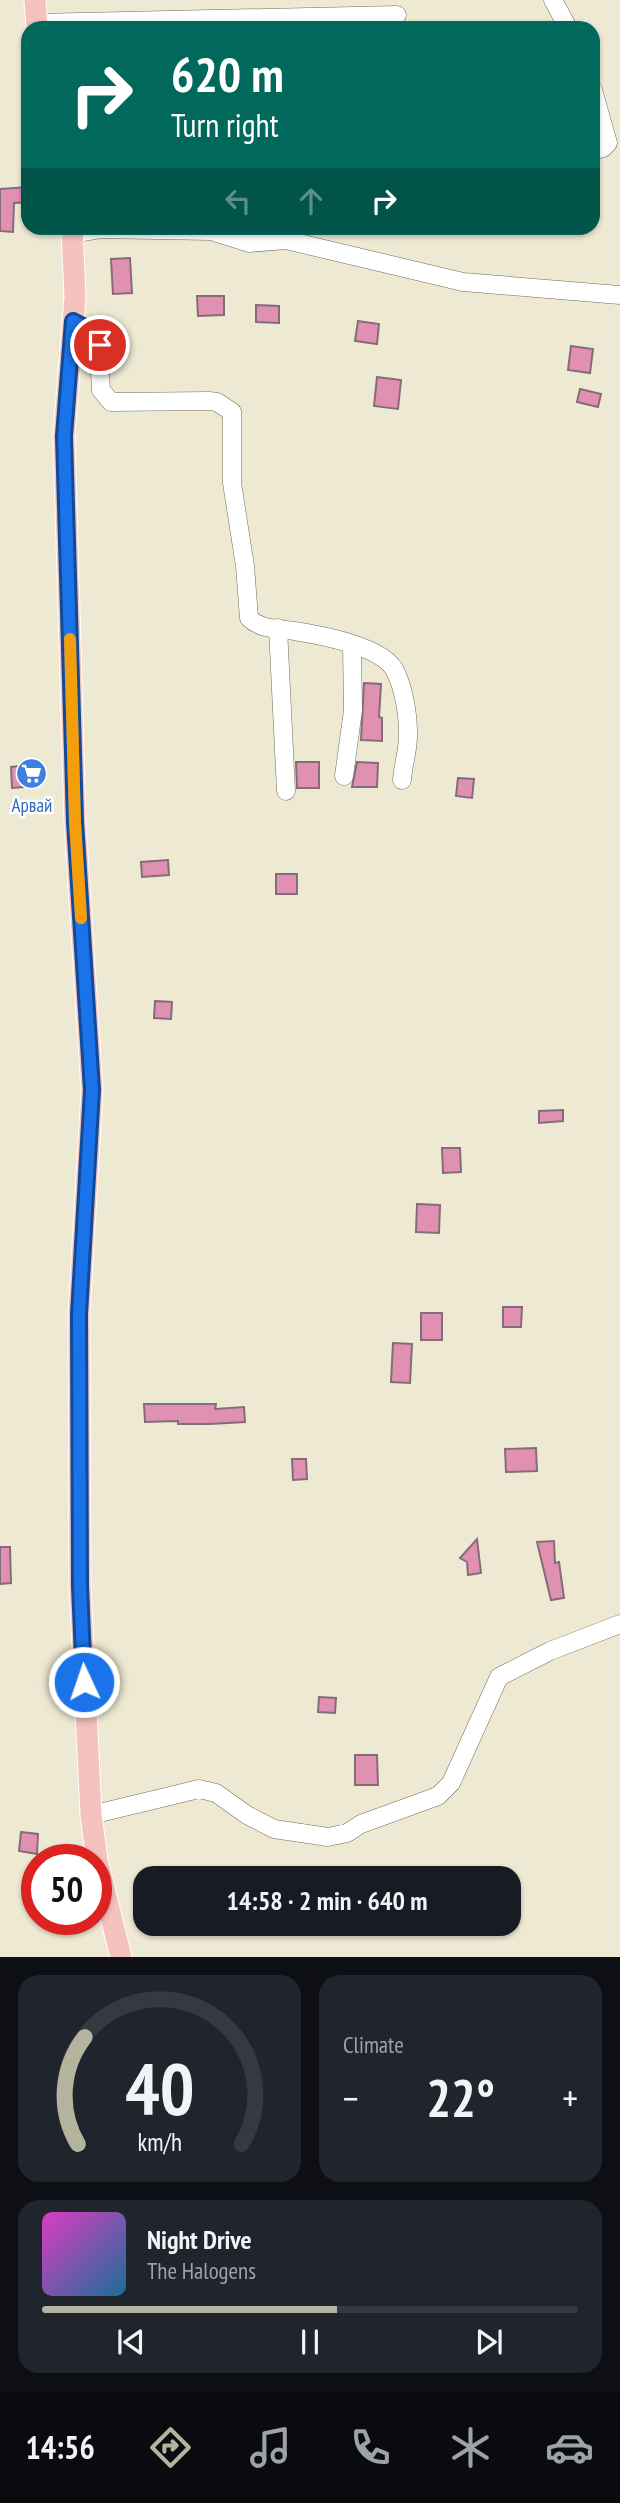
<!DOCTYPE html>
<html lang="en">
<head>
<meta charset="utf-8">
<style>
	body { margin:0; font-family:"PT Sans Narrow",sans-serif; background:#20242c; color:#f1f3f6; height:100vh; display:flex; flex-direction:column; font-size:26px; white-space:nowrap }
	* { box-sizing:border-box; margin:0 }
	p { font-size:23px; color:#9ea1a6 }
	.icon { flex:none; width:38px; height:38px; fill:none; stroke:currentColor; stroke-width:2; stroke-linecap:round; stroke-linejoin:round }
	.map { position:relative; height:1957px; overflow:hidden }
	.panel { display:flex; flex-direction:column; gap:18px; padding:18px; background:#0d0f14; flex:1 }
	.panel>* { flex:none }
	.top-card { position:absolute; left:21px; top:21px; width:579px; height:214px; border-radius:21px; box-shadow:0 2px 5px #0004; background:#00695c; color:#fff; overflow:hidden }
	.speed { position:absolute; left:21px; top:1844px; display:flex; gap:14px; font-size:35px; font-weight:700; text-align:center }
	.speed>* { display:grid; place-content:center; width:91px; height:91px; border-radius:50%; background:#171b24; box-shadow:0 2px 5px #0004; line-height:1 }
	.speed .limit { border:10px solid #d22; background:#fff; color:#111 }
	.pin { position:absolute; display:grid; place-items:center; width:60px; height:60px; color:#fff; margin:-30px; border:4px solid #fff; border-radius:50%; box-shadow:0 2px 7px #0007 }
	.me { position:absolute; width:77px; margin:-38px; rotate:357deg; stroke-linejoin:round; filter:drop-shadow(0 0 5px #0008) }
	.turn { display:flex; align-items:center; gap:24px; height:147px; padding:0 35px; font-size:32px }
	.turn .icon { width:91px; height:91px; stroke-width:2.5 }
	.turn b { display:block; font-size:49px; line-height:60px }
	.lanes { display:flex; align-items:center; height:66px; padding:0 35px; background:#0003; justify-content:center; gap:35px; direction:ltr }
	.lanes .off { opacity:.35 }
	.big { font-size:52px; font-weight:700; line-height:1.1 }
	.panel .tile { flex:1; display:flex; flex-direction:column; justify-content:center; gap:10px; min-width:0; padding:0 24px; border-radius:21px; background:#20242c }
	.panel .dial { align-items:center; gap:0 }
	.dial svg { height:182px; overflow:visible; fill:none; stroke:#363941; stroke-width:7; stroke-linecap:round; text-anchor:middle }
	.dial text { fill:#f1f3f6; stroke:none }
	.song { display:flex; align-items:center; gap:21px }
	.cover { width:84px; height:84px; border-radius:10px; background:linear-gradient(135deg,hsl(310 70% 55%),hsl(200 70% 35%)) }
	.played { height:7px; border-radius:4px; background:linear-gradient(90deg,#b4b39d 55%,#363941 55%) }
	.keys { display:flex; justify-content:space-around; direction:ltr }
	.heat { display:flex; justify-content:space-between; align-items:center; font-size:38px; direction:ltr }
	.panel .tiles { flex:1; display:grid; gap:18px; grid-template-columns:1fr 1fr }
	.tile:last-child { grid-column:span 2 }
	.trip { position:absolute; left:133px; top:1866px; width:388px; height:70px; border-radius:21px; background:#171b24; box-shadow:0 2px 5px #0004; font-weight:700; line-height:70px; text-align:center }
	.tab-bar { display:flex; height:112px; justify-content:space-around; align-items:center; background:#090b0e; color:#9ea1a6 }
	.tab-bar .icon { width:49px; height:49px }
	.tab-bar .active { color:#b4b39d }
	.tab-bar b { font-size:32px; color:#f1f3f6 }
	.map>svg:first-child { display:block }
	.building { fill:#e091b2; stroke:#846d76; stroke-width:2 }
	.lines { fill:none; stroke-linecap:round; stroke-linejoin:round }
	.minor-casing { stroke:#726d58; stroke-width:19 }
	.major-casing { stroke:#fff; stroke-width:23 }
	.minor { stroke:#fff; stroke-width:18 }
	.major { stroke:#f5c2be; stroke-width:21 }
	.route-casing { stroke:#114b97; stroke-width:18 }
	.route { stroke:#1a73e8; stroke-width:12 }
	.slow { stroke:#f59e0b; stroke-width:12 }
	.labels { text-anchor:middle; dominant-baseline:central; stroke-width:5; stroke-linejoin:round; paint-order:stroke }
	.shop-label { font-size:19px; fill:#366cbe; stroke:#fff }
</style>
</head>
<body>
<div class="map">
<svg width="620" height="1957" viewBox="0 0 620 1957">
	<rect width="100%" height="100%" fill="#eee9d2"/>
	<!-- building -->
	<path class="building" d="M28 187V202L14 203 13 232 0 231V189Z
		M130 258 132 293 113 294 111 259Z
		M197 296H224V315L198 316Z
		M256 305 279 306V323L256 322Z
		M358 321 379 324 377 344 355 341Z
		M571 346 593 349 590 373 568 370Z
		M377 377 401 380 398 409 374 406Z
		M580 389 601 394 598 407 577 402Z
		M364 683 381 684 379 717 382 718V741L361 740Z
		M296 762H319V788H297Z
		M357 762 378 763 377 787H352Z
		M38 764V786L12 788 11 767Z
		M458 778 474 779 472 798 456 796Z
		M168 860 169 875 142 877 141 862Z
		M276 874H297V894H276Z
		M155 1001 172 1002 171 1019 154 1018Z
		M563 1110V1121L539 1123V1111Z
		M442 1148H460L461 1172 443 1173Z
		M417 1204 440 1205 439 1233 416 1232Z
		M503 1307H522L521 1327H503Z
		M421 1313H442V1340H421Z
		M393 1343 412 1344 410 1383 391 1382Z
		M144 1404H216L215 1409 244 1407 245 1422 210 1424H178V1421L145 1422Z
		M536 1448 537 1471 506 1472 505 1449Z
		M292 1459H306L307 1479 293 1480Z
		M477 1539 481 1573 468 1575 467 1562 460 1558Z
		M554 1541 555 1563 559 1562 564 1598 551 1600 537 1542Z
		M0 1547H10L11 1583 0 1584Z
		M319 1697 336 1698 335 1713 318 1712Z
		M355 1755H377L378 1785H355Z
		M21 1832 38 1834 37 1854 19 1851Z"/>
	<g class="lines">
		<defs>
			<path id="minor" d="M553 0 568 28
				M36 23 397 15
				M593 90 608 143 603 148 593 151
				M73 234 101 229 211 231 249 243 286 240 463 282 620 295
				M73 321 98 337 101 390 111 402 209 401 217 402 232 412V483L245 566 249 618C261 630 278 628 294 631 320 635 380 646 394 669 403 685 408 713 408 732 409 748 403 764 402 780
				M278 628 286 791
				M344 776 353 710 352 645
				M91 1815 199 1789 216 1793 247 1815 274 1829 328 1837 347 1833 361 1824 438 1796 451 1783 499 1677 550 1651 620 1624"/>
			<path id="major" d="M35 0 37 28
				M72 228 75 297 64 436 75 822 92 1090 79 1314 80 1586 91 1815 97 1860 121 1957"/>
		</defs>
		<!-- minor casing -->
		<use href="#minor" class="minor-casing"/>
		<!-- major casing -->
		<use href="#major" class="major-casing"/>
		<!-- minor -->
		<use href="#minor" class="minor"/>
		<!-- major -->
		<use href="#major" class="major"/>
	</g>
	<g class="lines">
		<defs>
			<path id="route" d="M84 1682 80 1586 79 1314 92 1090 75 822 64 436 73 321 92 331 100 345"/>
		</defs>
		<!-- route casing -->
		<use href="#route" class="route-casing"/>
		<!-- route -->
		<use href="#route" class="route"/>
		<!-- slow -->
		<path class="slow" d="M70 639 75 822 81 918"/>
	</g>
	<!-- icons -->
	<defs>
		<symbol id="supermarket-disc" viewBox="-11 -11 22 22"><circle r="9.5" fill="#3f7fe0" stroke="#fff"/><path d="M-6-5.5h2.5l.6 2H6L4.5 2H-2.5L-4.4-4H-6ZM-1.5 3.2a1.3 1.3 0 1 0 .1 0ZM3 3.2a1.3 1.3 0 1 0 .1 0Z" fill="#fff"/></symbol>
	</defs>
	<g fill-rule="evenodd">
		<use href="#supermarket-disc" x="14" y="756" width="35" height="35"/>
	</g>
	<g class="labels">
		<!-- shop labels -->
		<g class="shop-label">
			<text x="32" y="805">Арвай</text>
		</g>
	</g>
</svg>
<div class="speed"><div class="limit">50</div></div>
<div class="pin" style="left:100px;top:345px;background:#d93025"><svg class="icon" aria-label="arrive" viewBox="0 0 24 24"><path d="M6 21V4h12l-3 4 3 4H6"/></svg></div>
<svg class="me" style="left:84px;top:1682px" viewBox="-20 -20 40 40"><circle r="17" fill="#1a73e8" stroke="#fff" stroke-width="3"/><path d="M0-11L8 9 0 5-8 9z" fill="#fff"/></svg>
<div class="trip">14:58 · 2 min · 640 m</div>
<div class="top-card">
<div class="turn"><svg class="icon" aria-label="right" viewBox="0 0 24 24"><path d="M7 20v-9h11M14 6l5 5-5 5"/></svg><div><b>620 m</b>Turn right</div></div>
<div class="lanes"><svg class="icon off" aria-label="left" viewBox="0 0 24 24"><path d="M17 20v-9H6M10 6l-5 5 5 5"/></svg><svg class="icon off" aria-label="ahead" viewBox="0 0 24 24"><path d="M12 20V5M6 11l6-6 6 6"/></svg><svg class="icon" aria-label="right" viewBox="0 0 24 24"><path d="M7 20v-9h11M14 6l5 5-5 5"/></svg></div>
</div>
</div>
<section class="panel">
<div class="tiles">
<div class="tile dial"><svg viewBox="0 0 100 80">
<path d="M14 69A42 42 0 1 1 86 69"/>
<path d="M14 69A42 42 0 0 1 17 22" stroke="#b4b39d"/>
<text x="50" y="56" font-size="32" font-weight="700">40</text>
<text x="50" y="72" font-size="11">km/h</text>
</svg></div>
<div class="tile"><p>Climate</p>
<div class="heat"><a>−</a><b class="big">22°</b><a>+</a></div>
</div>
<div class="tile">
<div class="song"><i class="cover"></i><div><b>Night Drive</b><p>The Halogens</p></div></div>
<div class="played"></div>
<div class="keys"><svg class="icon" aria-label="previous" viewBox="0 0 24 24"><path d="M18 5L8 12l10 7zM5 5v14"/></svg><svg class="icon" aria-label="pause" viewBox="0 0 24 24"><path d="M8 5v14M16 5v14"/></svg><svg class="icon" aria-label="next" viewBox="0 0 24 24"><path d="M6 5l10 7-10 7zM19 5v14"/></svg></div>
</div>
</div>
</section>
<nav class="tab-bar">
<b>14:56</b>
<svg class="icon active" aria-label="directions" viewBox="0 0 24 24"><path d="M12 3l9 9-9 9-9-9zM9 14v-3h6M13 9l2 2-2 2"/></svg>
<svg class="icon" aria-label="music" viewBox="0 0 24 24"><path d="M9 18V5l10-2v13"/><circle cx="6" cy="18" r="3"/><circle cx="16" cy="16" r="3"/></svg>
<svg class="icon" aria-label="phone" viewBox="0 0 24 24"><path d="M5 4h4l2 5-3 2q2 4 5 5l2-3 5 2v4C11 20 4 13 5 4z"/></svg>
<svg class="icon" aria-label="climate" viewBox="0 0 24 24"><path d="M12 3v18M4 7l16 10M4 17L20 7"/></svg>
<svg class="icon" aria-label="car" viewBox="0 0 24 24"><path d="M5 17H2v-5l4-1 3-4h7l3 4 3 1v5h-3M9 17h6M6 11h13"/><circle cx="7" cy="17" r="2"/><circle cx="17" cy="17" r="2"/></svg>
</nav>
</body>
</html>
